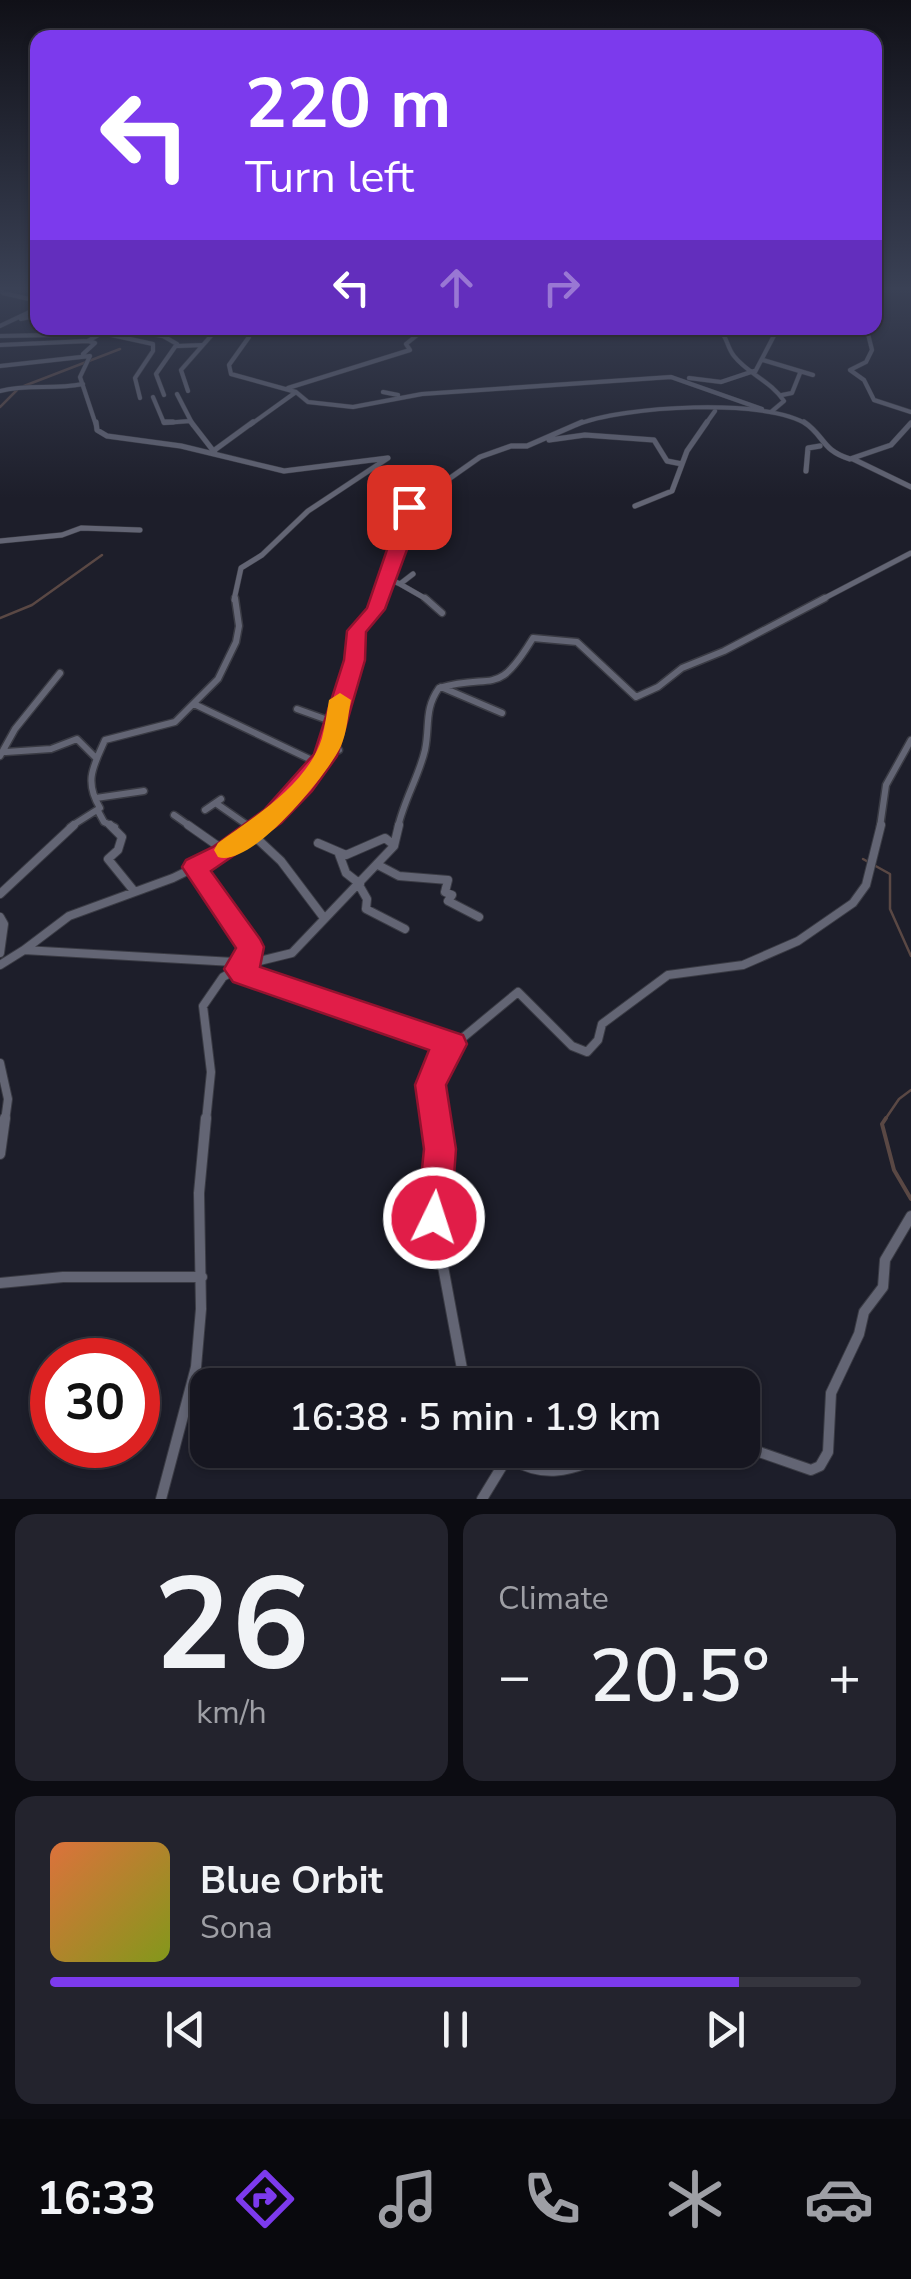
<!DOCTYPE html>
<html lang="en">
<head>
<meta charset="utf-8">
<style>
	body { margin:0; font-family:"Nunito Sans",sans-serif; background:#23232d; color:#f1f3f6; height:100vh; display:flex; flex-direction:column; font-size:38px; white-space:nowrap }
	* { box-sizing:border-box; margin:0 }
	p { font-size:32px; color:#9e9fa5 }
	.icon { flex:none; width:55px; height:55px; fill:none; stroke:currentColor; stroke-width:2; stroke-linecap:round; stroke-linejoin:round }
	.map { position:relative; height:1499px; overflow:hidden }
	.drawer { display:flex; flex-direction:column; gap:15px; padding:15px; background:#0c0c12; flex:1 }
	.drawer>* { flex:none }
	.top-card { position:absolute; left:30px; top:30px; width:852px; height:305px; border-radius:20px; box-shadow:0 2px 8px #0004,0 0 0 2px #35353e; background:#7c3aed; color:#fff; overflow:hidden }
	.speed { position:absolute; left:30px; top:1338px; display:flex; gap:20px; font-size:50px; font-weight:700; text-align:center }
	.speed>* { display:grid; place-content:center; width:130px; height:130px; border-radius:50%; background:#161620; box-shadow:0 2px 8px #0004,0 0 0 2px #35353e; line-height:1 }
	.speed .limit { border:15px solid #d22; background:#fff; color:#111 }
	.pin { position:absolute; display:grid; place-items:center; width:85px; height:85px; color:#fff; margin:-42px; border-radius:20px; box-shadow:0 5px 15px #0006 }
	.me { position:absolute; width:110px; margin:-55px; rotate:4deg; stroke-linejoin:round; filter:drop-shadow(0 0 8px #0008) }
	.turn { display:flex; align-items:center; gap:35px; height:210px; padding:0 50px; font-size:45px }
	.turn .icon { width:130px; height:130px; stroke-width:2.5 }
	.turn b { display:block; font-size:70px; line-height:85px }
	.lanes { display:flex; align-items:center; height:95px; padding:0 50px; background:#0003; justify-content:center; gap:50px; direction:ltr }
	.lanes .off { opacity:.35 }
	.big { font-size:75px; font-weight:600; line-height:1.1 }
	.drawer .card { flex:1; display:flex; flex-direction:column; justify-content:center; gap:15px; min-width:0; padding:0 35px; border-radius:20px; background:#23232d }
	.drawer .dial { align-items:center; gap:0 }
	.dial b { font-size:130px; line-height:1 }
	.song { display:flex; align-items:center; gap:30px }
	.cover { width:120px; height:120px; border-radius:15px; background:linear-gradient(135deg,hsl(20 70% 55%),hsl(70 70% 35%)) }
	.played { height:10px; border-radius:5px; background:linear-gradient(90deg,#7c3aed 85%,#35353e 85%) }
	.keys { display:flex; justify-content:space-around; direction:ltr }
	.heat { display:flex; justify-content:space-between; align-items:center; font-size:55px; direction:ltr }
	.drawer .tiles { flex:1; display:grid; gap:15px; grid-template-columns:1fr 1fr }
	.card:last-child { grid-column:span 2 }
	.trip { position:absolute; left:190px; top:1368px; width:570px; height:100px; border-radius:20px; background:#161620; box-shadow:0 2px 8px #0004,0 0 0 2px #35353e; font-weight:600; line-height:100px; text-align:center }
	.dock { display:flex; height:160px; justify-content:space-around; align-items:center; background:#09090d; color:#9e9fa5 }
	.dock .icon { width:70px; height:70px }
	.dock .active { color:#7c3aed }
	.dock b { font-size:45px; color:#f1f3f6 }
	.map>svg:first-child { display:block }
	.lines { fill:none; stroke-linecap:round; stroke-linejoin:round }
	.stream-far1 { stroke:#5a4844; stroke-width:2.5 }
	.stream { stroke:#5a4844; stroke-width:4 }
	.minor-far4-casing { stroke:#3a3b44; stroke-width:5 }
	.minor-far3-casing { stroke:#3a3b44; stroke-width:6 }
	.minor-far2-casing { stroke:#3a3b44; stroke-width:9 }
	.minor-far1-casing { stroke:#3a3b44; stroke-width:10 }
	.minor-casing { stroke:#3a3b44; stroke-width:12 }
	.minor-far4 { stroke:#636574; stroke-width:4 }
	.minor-far3 { stroke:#636574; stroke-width:5 }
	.minor-far2 { stroke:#636574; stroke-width:6 }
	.minor-far1 { stroke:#636574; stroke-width:8 }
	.minor { stroke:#636574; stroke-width:10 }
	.route { fill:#e11d48; stroke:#92132f; stroke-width:2.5 }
	.slow { fill:#f59e0b }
</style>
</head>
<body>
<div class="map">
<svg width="911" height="1499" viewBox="0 0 911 1499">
	<rect width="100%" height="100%" fill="#1d1e2a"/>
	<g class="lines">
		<!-- stream-far1 -->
		<path class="stream-far1" d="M24 386 120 349
			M0 407 17 390
			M0 618 32 605 102 555
			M863 859 890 874V909L911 956
			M884 1121 899 1099 911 1090"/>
		<!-- stream -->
		<path class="stream" d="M886 1118 882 1124 894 1170 911 1199"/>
		<defs>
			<path id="minor-far4" d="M1 288 3 293 38 301
				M21 319 38 315
				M0 326 38 308
				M116 328 163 336 177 344 156 374 164 395
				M250 328 249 337 229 365 231 374 296 392 308 402 353 407 422 394 671 377 762 409
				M718 328C728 337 726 346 734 356 748 374 771 381 784 401L771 412
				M859 328 868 334 872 350 866 362 850 370 864 380 874 400 911 412
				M0 336 107 334 153 344V351L135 378 140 398
				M0 345 88 341
				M178 346 202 345
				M83 354 95 343 88 341 110 328
				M763 360 813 375
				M0 366 90 356 80 377 96 425
				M755 372 778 328
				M689 378 721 382 754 371
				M288 388 410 350 406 344 426 328
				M0 391C28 384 53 390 83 384
				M188 391 181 370 218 328
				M383 392 398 395
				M177 394 193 425
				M782 395 792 393 800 373
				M153 397 164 423 190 421
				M250 425 296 392
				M576 425C622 406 767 397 808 425
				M705 425 715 411"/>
			<path id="minor-far3" d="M96 422 97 430 107 436 181 446 284 471 388 458 308 511 262 555 241 568 234 600
				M164 422H173
				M191 422 215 453
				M804 422C825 436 821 450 850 459L891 445 911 423
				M549 440 585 435 654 440 667 461 682 464
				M216 449 253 422
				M853 459 911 487
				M806 471 808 448 820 446
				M635 506 672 491 687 451 707 422
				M0 541 62 535 81 528 140 530
				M387 578 400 584 413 574
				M400 584 428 600
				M378 600 409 507 480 457 511 446H527L582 422
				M821 600 911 553"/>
			<path id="minor-far2" d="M425 598 442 613
				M441 687 502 713
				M194 704 320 764
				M297 709 336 723
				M6 752 51 749 77 739 96 758
				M0 756 15 729 60 673
				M325 756 339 750
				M96 798 144 791
				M217 804 250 827
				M205 810 221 799
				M98 811 104 822 115 827
				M174 815 191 827
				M70 827 100 808C84 781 93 767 105 740L175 722 218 679 236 642 239 626 235 598
				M258 827 304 785 332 741 340 699 354 661 356 631 379 598
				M398 827C404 800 419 776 425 750 430 726 424 709 439 688 495 672 496 699 533 638L577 642 636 697 658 687 682 668 724 651 825 598
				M880 827 886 785 911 740"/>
			<path id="minor-far1" d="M110 825 122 837 118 850 108 859 134 891
				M188 825 225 851
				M247 825 254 830
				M251 833 281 861 324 918
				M318 843 346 855 385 838 394 845
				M339 854 346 873 360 884
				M378 865 399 876 448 880 445 892 452 895 448 901 479 917
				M195 867 250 947 243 962
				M359 885 367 899 366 909 405 929
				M0 894 74 825
				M0 917 4 924 0 953
				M24 950 69 916 173 878 222 854 261 825
				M0 965 24 950 251 963 292 953 394 846 399 825
				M238 969 269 984 317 996 452 1044
				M0 1063 8 1099 5 1121
				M206 1121 211 1072 203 1006 223 977 248 963
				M436 1121 431 1085 442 1055 518 992 572 1046 587 1052 598 1040 602 1024 668 975 743 965 798 941 853 903 866 885 881 825"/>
			<path id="minor" d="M436 1118 440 1149 434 1218 465 1385
				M0 1154 5 1118
				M0 1283 63 1277H202
				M742 1446 811 1470 820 1466 828 1452 831 1393 859 1334 864 1312 883 1287 885 1260 911 1216
				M497 1450C542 1483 570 1472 617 1450
				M161 1499 196 1367 201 1309 199 1193 206 1118
				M482 1499 507 1458"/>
		</defs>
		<!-- minor-far4 casing -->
		<use href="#minor-far4" class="minor-far4-casing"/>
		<!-- minor-far3 casing -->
		<use href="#minor-far3" class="minor-far3-casing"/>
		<!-- minor-far2 casing -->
		<use href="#minor-far2" class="minor-far2-casing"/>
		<!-- minor-far1 casing -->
		<use href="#minor-far1" class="minor-far1-casing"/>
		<!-- minor casing -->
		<use href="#minor" class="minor-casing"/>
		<!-- minor-far4 -->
		<use href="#minor-far4" class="minor-far4"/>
		<!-- minor-far3 -->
		<use href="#minor-far3" class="minor-far3"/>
		<!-- minor-far2 -->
		<use href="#minor-far2" class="minor-far2"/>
		<!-- minor-far1 -->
		<use href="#minor-far1" class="minor-far1"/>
		<!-- minor -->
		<use href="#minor" class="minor"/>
	</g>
	<!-- sky -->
	<linearGradient id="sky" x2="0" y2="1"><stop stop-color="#101017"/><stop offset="0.58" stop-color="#3a4155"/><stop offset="1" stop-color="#3a4155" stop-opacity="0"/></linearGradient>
	<rect width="911" height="498" fill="url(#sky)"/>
	<!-- route -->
	<path class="route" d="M403 503 417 507 408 547 385 609 366 632 365 660 337 756 312 791 281 823 211 871 260 939 264 947 260 967 463 1035 467 1044 446 1085 456 1149 451 1218 446 1231 434 1236 422 1231 417 1218 424 1149 415 1085 429 1050 233 982 224 969 236 948 182 867 186 860 213 847 264 810 314 754 344 660 347 631 367 608Z"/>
	<!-- slow -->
	<path class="slow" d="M340 693 351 700C348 715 347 732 341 746 327 775 252 868 218 857L214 850 218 843C254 817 308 784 322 738 325 726 327 712 329 700Z"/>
</svg>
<div class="speed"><div class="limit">30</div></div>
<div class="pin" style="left:409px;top:507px;background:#d93025"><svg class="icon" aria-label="arrive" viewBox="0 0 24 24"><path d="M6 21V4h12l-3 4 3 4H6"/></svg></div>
<svg class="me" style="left:434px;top:1218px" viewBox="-20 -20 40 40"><circle r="17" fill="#e11d48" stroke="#fff" stroke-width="3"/><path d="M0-11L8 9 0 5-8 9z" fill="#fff"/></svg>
<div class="trip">16:38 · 5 min · 1.9 km</div>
<div class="top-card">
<div class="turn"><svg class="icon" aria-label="left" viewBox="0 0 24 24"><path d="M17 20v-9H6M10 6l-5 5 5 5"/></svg><div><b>220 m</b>Turn left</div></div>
<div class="lanes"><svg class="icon" aria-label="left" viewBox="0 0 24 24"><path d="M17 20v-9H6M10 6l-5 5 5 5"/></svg><svg class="icon off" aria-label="ahead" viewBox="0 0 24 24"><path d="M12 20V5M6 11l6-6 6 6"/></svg><svg class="icon off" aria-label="right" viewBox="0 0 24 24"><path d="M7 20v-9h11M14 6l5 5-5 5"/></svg></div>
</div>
</div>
<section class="drawer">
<div class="tiles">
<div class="card dial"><b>26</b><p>km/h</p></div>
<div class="card"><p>Climate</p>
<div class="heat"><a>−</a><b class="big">20.5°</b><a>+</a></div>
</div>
<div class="card">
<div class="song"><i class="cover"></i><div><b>Blue Orbit</b><p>Sona</p></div></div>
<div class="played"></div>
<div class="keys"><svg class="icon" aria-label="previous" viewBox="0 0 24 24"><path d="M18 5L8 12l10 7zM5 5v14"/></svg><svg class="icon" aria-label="pause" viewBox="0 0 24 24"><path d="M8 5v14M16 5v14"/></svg><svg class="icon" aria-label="next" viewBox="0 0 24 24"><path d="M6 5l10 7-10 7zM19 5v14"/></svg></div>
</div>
</div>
</section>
<nav class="dock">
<b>16:33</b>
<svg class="icon active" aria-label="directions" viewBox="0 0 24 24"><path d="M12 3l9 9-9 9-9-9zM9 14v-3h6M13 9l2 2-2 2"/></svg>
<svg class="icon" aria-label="music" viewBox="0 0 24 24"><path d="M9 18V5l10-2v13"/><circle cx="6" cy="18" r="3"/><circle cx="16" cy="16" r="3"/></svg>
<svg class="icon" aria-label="phone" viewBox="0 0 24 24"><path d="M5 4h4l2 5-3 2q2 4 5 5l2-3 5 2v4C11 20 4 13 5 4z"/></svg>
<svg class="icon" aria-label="climate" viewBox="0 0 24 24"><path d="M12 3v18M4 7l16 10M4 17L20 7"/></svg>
<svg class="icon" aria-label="car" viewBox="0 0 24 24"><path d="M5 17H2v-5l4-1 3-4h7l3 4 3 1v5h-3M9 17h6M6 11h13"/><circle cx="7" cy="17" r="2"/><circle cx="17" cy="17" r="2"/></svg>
</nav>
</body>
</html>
